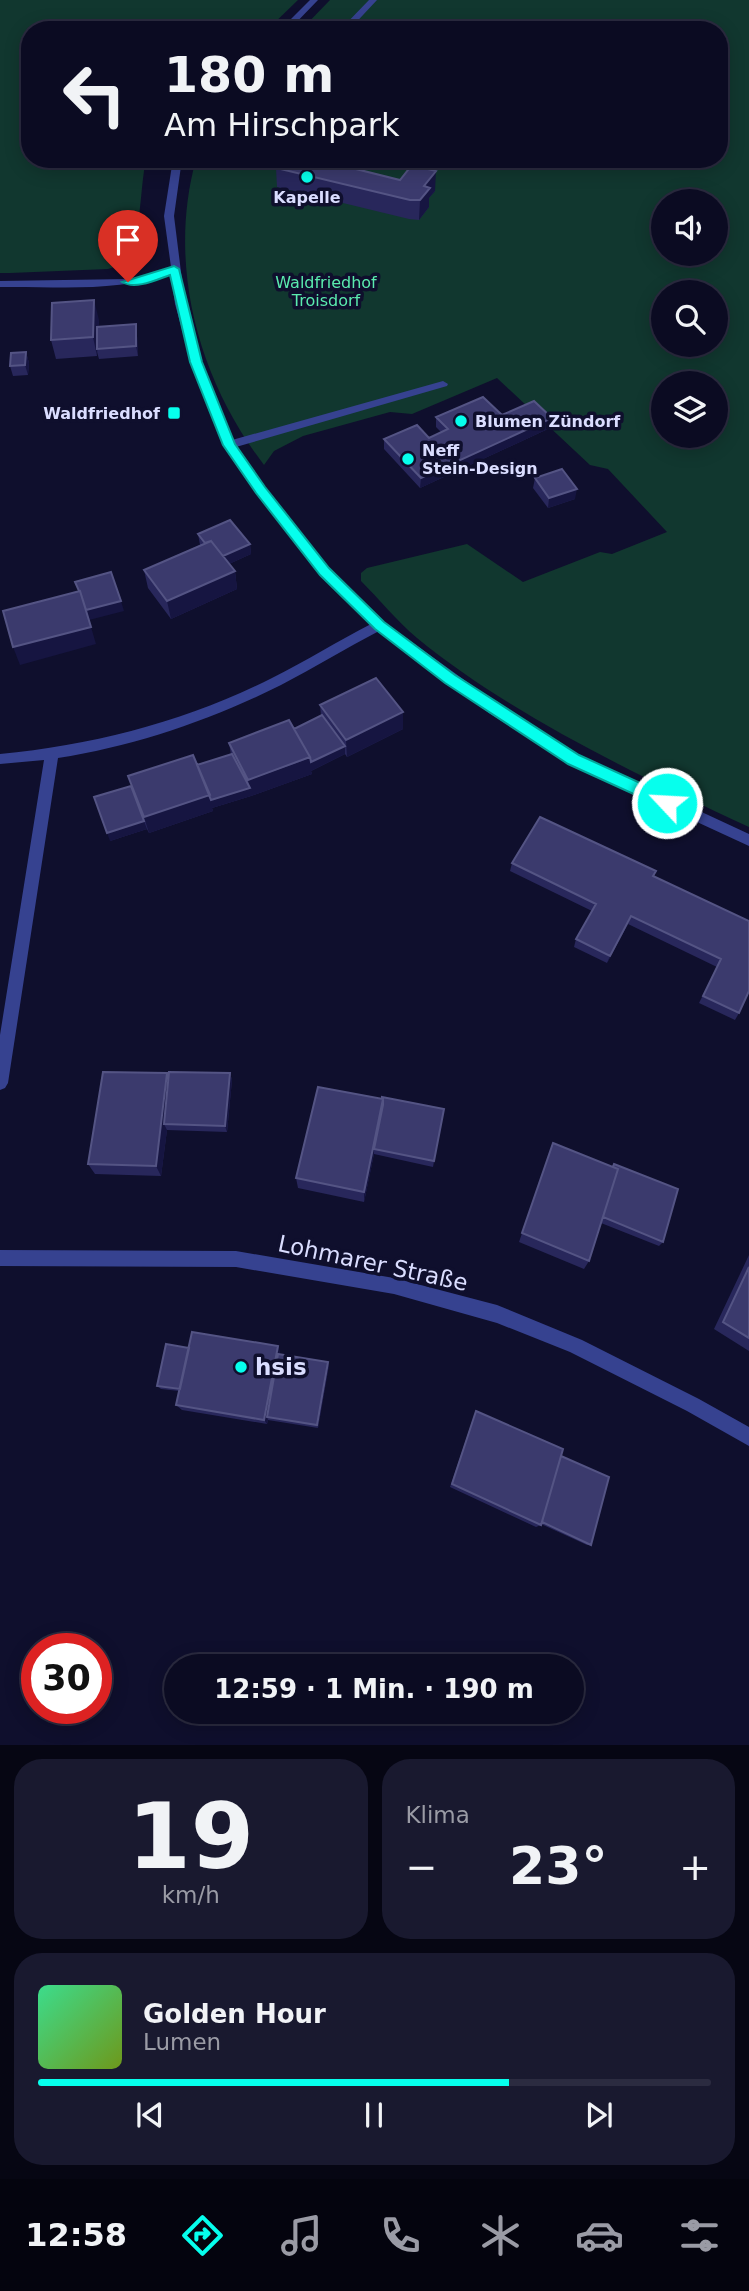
<!DOCTYPE html>
<html lang="de">
<head>
<meta charset="utf-8">
<style>
	body { margin:0; font-family:"DejaVu Sans",sans-serif; background:#19192f; color:#f1f3f6; height:100vh; display:flex; flex-direction:column; font-size:26px; white-space:nowrap }
	* { box-sizing:border-box; margin:0 }
	p { font-size:23px; color:#9a9ba5 }
	.icon { flex:none; width:38px; height:38px; fill:none; stroke:currentColor; stroke-width:2; stroke-linecap:round; stroke-linejoin:round }
	.map { position:relative; height:1745px; overflow:hidden }
	.side { display:flex; flex-direction:column; gap:14px; padding:14px; background:#060613; flex:1 }
	.side>* { flex:none }
	.hud { position:absolute; left:21px; top:21px; width:707px; height:147px; border-radius:28px; box-shadow:0 4px 18px #0003,0 0 0 2px #2b2b40; background:#0b0b22; color:#f1f3f6; overflow:hidden }
	.buttons { position:absolute; left:651px; top:189px; display:grid; gap:14px }
	.buttons a { display:grid; place-items:center; width:77px; height:77px; border-radius:50%; background:#0b0b22; box-shadow:0 4px 18px #0003,0 0 0 2px #2b2b40; font-size:35px }
	.speed { position:absolute; left:21px; top:1633px; display:flex; gap:14px; font-size:35px; font-weight:700; text-align:center }
	.speed>* { display:grid; place-content:center; width:91px; height:91px; border-radius:50%; background:#0b0b22; box-shadow:0 4px 18px #0003,0 0 0 2px #2b2b40; line-height:1 }
	.speed .limit { border:10px solid #d22; background:#fff; color:#111 }
	.pin { position:absolute; display:grid; place-items:center; width:60px; height:60px; color:#fff; margin:-72px -30px; border-radius:50% 50% 50% 0; rotate:-45deg; box-shadow:0 0 7px #0007 }
	.pin .icon { rotate:45deg }
	.me { position:absolute; width:77px; margin:-38px; rotate:295deg; stroke-linejoin:round; filter:drop-shadow(0 0 5px #0008) }
	.turn { display:flex; align-items:center; gap:24px; height:147px; padding:0 28px; font-size:32px }
	.turn .icon { width:91px; height:91px; stroke-width:2.5 }
	.turn b { display:block; font-size:49px; line-height:60px }
	.big { font-size:52px; font-weight:700; line-height:1.1 }
	.side .tile { flex:1; display:flex; flex-direction:column; justify-content:center; gap:10px; min-width:0; padding:0 24px; border-radius:28px; background:#19192f }
	.side .dial { align-items:center; gap:0 }
	.dial b { font-size:91px; line-height:1 }
	.song { display:flex; align-items:center; gap:21px }
	.cover { width:84px; height:84px; border-radius:10px; background:linear-gradient(135deg,hsl(150 70% 55%),hsl(80 70% 35%)) }
	.played { height:7px; border-radius:4px; background:linear-gradient(90deg,#06ffed 70%,#2b2b40 70%) }
	.keys { display:flex; justify-content:space-around; direction:ltr }
	.heat { display:flex; justify-content:space-between; align-items:center; font-size:38px; direction:ltr }
	.side .tiles { flex:1; display:grid; gap:14px; grid-template-columns:1fr 1fr }
	.tile:last-child { grid-column:span 2 }
	.trip { position:absolute; left:164px; top:1654px; width:420px; height:70px; border-radius:35px; background:#0b0b22; box-shadow:0 4px 18px #0003,0 0 0 2px #2b2b40; font-weight:700; line-height:70px; text-align:center }
	.menu { display:flex; height:112px; justify-content:space-around; align-items:center; background:#04040e; color:#9a9ba5 }
	.menu .icon { width:49px; height:49px }
	.menu .active { color:#06ffed }
	.menu b { font-size:32px; color:#f1f3f6 }
	.map>svg:first-child { display:block }
	.green { fill:#11372f; fill-rule:evenodd }
	.lines { fill:none; stroke-linecap:round; stroke-linejoin:round }
	.lane { fill:#364290; fill-rule:evenodd }
	.street { fill:#364290; fill-rule:evenodd }
	.wall { fill:#28275b }
	.shaded-wall { fill:#161541 }
	.building { fill:#3b3a6d; stroke:#545484; stroke-width:2 }
	.route { fill:#06ffed; stroke:#04a69a; stroke-width:2 }
	.poi-dot { fill:#06ffed; stroke:#0f0f2d; stroke-width:2.5 }
	.labels { text-anchor:middle; dominant-baseline:central; stroke-width:7; stroke-linejoin:round; paint-order:stroke }
	.far-poi-label { font-size:16px; font-weight:bold; fill:#daddff; stroke:#0f0f2d; text-anchor:start }
	.far-park-label { font-size:16px; fill:#5aebae; stroke:#0f0f2d }
	.near-street-label { font-size:23px; fill:#daddff; stroke:#0f0f2d }
	.near-poi-label { font-size:23px; font-weight:bold; fill:#daddff; stroke:#0f0f2d; text-anchor:start }
</style>
</head>
<body>
<div class="map">
<svg width="749" height="1745" viewBox="0 0 749 1745">
	<rect width="100%" height="100%" fill="#0f0f2d"/>
	<!-- green -->
	<path class="green" d="M0 0H298L267 30H30V159H146C139 194 143 233 123 264L108 269 10 273H0Z
		M330 0H749V827C639 776 511 715 417 638 397 621 379 599 361 581V573L367 568 467 544 523 582 600 552 612 554 667 532 608 469 590 465 497 378 412 414 390 412 303 436 274 451 264 465C198 379 167 265 196 159H719V30H301ZM663 201H716V254H663ZM663 292H716V345H663ZM663 383H716V436H663Z"/>
	<g class="lines">
		<!-- lane -->
		<path class="lane" d="M369 0H377L349 30H340Z
			M443 381 448 384 447 386 229 449 224 445 225 442Z"/>
		<!-- street -->
		<path class="street" d="M310 0H318L289 30H280Z
			M173 159H182L174 216 185 304 201 362 234 444 253 472 329 569 384 622 499 705 579 755 749 834V846L569 763 489 713 379 631C346 648 314 668 281 685 211 720 135 746 58 758L8 1083 5 1088 0 1090V1035L44 760 0 764V754C95 745 187 721 272 678 306 661 338 641 371 624L321 575 245 478 224 445 191 362 175 304 171 273C118 293 56 286 0 287V281L128 279 145 276 171 267 164 216Z
			M0 1250 236 1251 394 1278 497 1305 582 1340 699 1399 749 1427V1446L687 1411 570 1352 497 1323 394 1294 236 1267 0 1266Z"/>
	</g>
	<!-- wall -->
	<path class="wall" d="M338 164 435 191 429 198V207L419 220 409 219 277 187 276 168Z
		M99 320 98 327 137 335 138 356 99 359 97 352V356L56 359 51 340Z
		M26 352 29 363 28 375 13 376 10 366Z
		M502 415 550 428 420 488 384 449V439L429 438 441 432 436 427V417Z
		M535 478 575 499 548 508 533 488Z
		M198 534 250 544 251 554 229 564 235 571 237 589 171 619 148 588 144 570 200 545Z
		M320 705 403 712V729L347 757 345 754 311 771 312 774 251 796 212 808 213 811 149 833 146 827 147 829 110 841 132 786 128 776 197 765 231 755 229 743 294 729 321 716Z
		M512 863 656 871 653 877 749 921 739 1013 735 1020 699 1003 717 967 628 924 607 963 574 947 576 939 592 911 510 871Z
		M230 1073 232 1080 227 1132 167 1130 161 1176 95 1174 88 1164 168 1075Z
		M382 1099 444 1109 433 1167 374 1154 364 1202 298 1188 296 1178Z
		M553 1143 613 1167 614 1164 663 1242 659 1246 601 1223 589 1261 584 1269 519 1242Z
		M749 1255V1351L714 1329Z
		M278 1346 280 1354 328 1362 329 1365 318 1428 268 1420 267 1424 182 1410 176 1405 179 1391 161 1389 157 1386 189 1348Z
		M476 1411 561 1456 591 1545H587L541 1524V1525L536 1527 450 1487 474 1416Z"/>
	<!-- shaded-wall -->
	<path class="shaded-wall" d="M325 159H342L325 180 324 161Z
		M436 171 435 191 429 198V207L419 220 420 200 424 186Z
		M94 300 99 320 97 356 93 337Z
		M136 324 137 335 138 356 136 346Z
		M26 352 29 363 28 375 25 365Z
		M552 418 550 428 420 488 421 478Z
		M577 489 575 499 548 508 549 498Z
		M250 544 251 554 220 568 219 558Z
		M235 571 237 589 171 619 167 601Z
		M121 601 124 611 89 620 86 610Z
		M91 627 96 644 20 665 13 647Z
		M403 712V729L347 757 346 740Z
		M345 746V754L311 771 312 774 251 796 212 808 213 811 149 833 144 817 210 795 250 788 248 780Z
		M144 821 147 829 110 841 107 833Z
		M631 916 628 924 607 963 610 956Z
		M167 1073 172 1085 164 1124 167 1130 161 1176 156 1166Z
		M230 1073 232 1080 227 1132 225 1126Z
		M383 1099V1111L374 1149V1154L364 1202V1192Z
		M278 1346 280 1352 269 1417H267L268 1420 267 1424 264 1420Z
		M328 1362 329 1365 318 1428 317 1425Z"/>
	<!-- building -->
	<path class="building" d="M284 159H325L324 161 400 180 412 165 436 171 424 186 430 188 420 200H410L276 168Z
		M94 300 93 337 51 340 52 303Z
		M136 324V346L97 349V327Z
		M26 352 25 365 10 366 11 353Z
		M483 397 502 415 534 401 552 418 421 478 384 439 417 425 429 438 448 429 436 417Z
		M562 469 577 489 549 498 535 478Z
		M230 520 250 544 223 556 211 541 205 543 198 534Z
		M211 541 235 571 167 601 144 570Z
		M111 572 121 601 86 610 80 591H79L75 582Z
		M80 591 91 627 13 647 3 611Z
		M376 678 403 712 346 740 320 705Z
		M322 715 345 746 311 762 310 757 294 729Z
		M289 720 310 757 248 780 229 743Z
		M232 754 250 788 211 800 197 765Z
		M193 755 210 795 144 817 128 776Z
		M131 786 144 821 107 833 94 797Z
		M540 817 656 871 653 876 749 921V991L739 1013 703 996 721 959 631 916 610 956 576 939 596 904 512 863Z
		M103 1072 167 1073 156 1166 88 1164Z
		M169 1072 230 1073 225 1126 164 1124Z
		M318 1087 383 1099 364 1192 296 1178Z
		M382 1097 444 1109 434 1161 374 1149 383 1105V1099H382Z
		M553 1143 618 1169 589 1261 522 1233Z
		M614 1164 678 1189 663 1242 603 1217 618 1169 613 1167Z
		M749 1267V1338L723 1322Z
		M192 1332 278 1346 264 1420 176 1405Z
		M166 1344 189 1348 180 1389 157 1386Z
		M278 1354 328 1362 317 1425 267 1417Z
		M476 1411 563 1449 541 1525 452 1484Z
		M561 1456 609 1477 591 1545 542 1522Z"/>
	<!-- route -->
	<path class="route" d="M174 266 179 269 202 362 235 444 265 487 329 568 384 622 455 675 579 755 673 798V807H662L568 764 445 683 375 629 320 575 256 493 223 445 190 362 170 275C156 280 135 290 122 282Z"/>
	<!-- markers -->
	<g class="poi-dot">
		<circle cx="307" cy="177" r="7"/>
		<rect x="167" y="406" width="14" height="14" rx="3.5"/>
		<circle cx="461" cy="421" r="7"/>
		<circle cx="408" cy="459" r="7"/>
		<circle cx="241" cy="1367" r="7"/>
	</g>
	<g class="labels">
		<!-- far-poi labels -->
		<g class="far-poi-label">
			<text x="307" y="197" text-anchor="middle">Kapelle</text>
			<text x="160" y="413" text-anchor="end">Waldfriedhof</text>
			<text x="475" y="421">Blumen Zündorf</text>
			<text x="422" y="450">Neff<tspan x="422" dy="18">Stein-Design</tspan></text>
		</g>
		<!-- far-park labels -->
		<g class="far-park-label">
			<text x="326" y="282">Waldfriedhof<tspan x="326" dy="18">Troisdorf</tspan></text>
		</g>
		<!-- near-street labels -->
		<g class="near-street-label">
			<text transform="translate(373 1263) rotate(12)">Lohmarer Straße</text>
		</g>
		<!-- near-poi labels -->
		<g class="near-poi-label">
			<text x="255" y="1367">hsis</text>
		</g>
	</g>
</svg>
<div class="buttons">
<a><svg class="icon" aria-label="sound" viewBox="0 0 24 24"><path d="M4 9h4l5-4v14l-5-4H4zM17 9q2 3 0 6"/></svg></a>
<a><svg class="icon" aria-label="search" viewBox="0 0 24 24"><circle cx="10" cy="10" r="6"/><path d="M15 15l6 6"/></svg></a>
<a><svg class="icon" aria-label="layers" viewBox="0 0 24 24"><path d="M12 4l9 5-9 5-9-5zM3 14l9 5 9-5"/></svg></a>
</div>
<div class="speed"><div class="limit">30</div></div>
<div class="pin" style="left:128px;top:282px;background:#d93025"><svg class="icon" aria-label="arrive" viewBox="0 0 24 24"><path d="M6 21V4h12l-3 4 3 4H6"/></svg></div>
<svg class="me" style="left:667px;top:803px" viewBox="-20 -20 40 40"><circle r="17" fill="#06ffed" stroke="#fff" stroke-width="3"/><path d="M0-11L8 9 0 5-8 9z" fill="#fff"/></svg>
<div class="trip">12:59 · 1 Min. · 190 m</div>
<div class="hud">
<div class="turn"><svg class="icon" aria-label="left" viewBox="0 0 24 24"><path d="M17 20v-9H6M10 6l-5 5 5 5"/></svg><div><b>180 m</b>Am Hirschpark</div></div>
</div>
</div>
<section class="side">
<div class="tiles">
<div class="tile dial"><b>19</b><p>km/h</p></div>
<div class="tile"><p>Klima</p>
<div class="heat"><a>−</a><b class="big">23°</b><a>+</a></div>
</div>
<div class="tile">
<div class="song"><i class="cover"></i><div><b>Golden Hour</b><p>Lumen</p></div></div>
<div class="played"></div>
<div class="keys"><svg class="icon" aria-label="previous" viewBox="0 0 24 24"><path d="M18 5L8 12l10 7zM5 5v14"/></svg><svg class="icon" aria-label="pause" viewBox="0 0 24 24"><path d="M8 5v14M16 5v14"/></svg><svg class="icon" aria-label="next" viewBox="0 0 24 24"><path d="M6 5l10 7-10 7zM19 5v14"/></svg></div>
</div>
</div>
</section>
<nav class="menu">
<b>12:58</b>
<svg class="icon active" aria-label="directions" viewBox="0 0 24 24"><path d="M12 3l9 9-9 9-9-9zM9 14v-3h6M13 9l2 2-2 2"/></svg>
<svg class="icon" aria-label="music" viewBox="0 0 24 24"><path d="M9 18V5l10-2v13"/><circle cx="6" cy="18" r="3"/><circle cx="16" cy="16" r="3"/></svg>
<svg class="icon" aria-label="phone" viewBox="0 0 24 24"><path d="M5 4h4l2 5-3 2q2 4 5 5l2-3 5 2v4C11 20 4 13 5 4z"/></svg>
<svg class="icon" aria-label="climate" viewBox="0 0 24 24"><path d="M12 3v18M4 7l16 10M4 17L20 7"/></svg>
<svg class="icon" aria-label="car" viewBox="0 0 24 24"><path d="M5 17H2v-5l4-1 3-4h7l3 4 3 1v5h-3M9 17h6M6 11h13"/><circle cx="7" cy="17" r="2"/><circle cx="17" cy="17" r="2"/></svg>
<svg class="icon" aria-label="filters" viewBox="0 0 24 24"><path d="M4 7h16M4 17h16"/><circle cx="9" cy="7" r="2"/><circle cx="15" cy="17" r="2"/></svg>
</nav>
</body>
</html>
